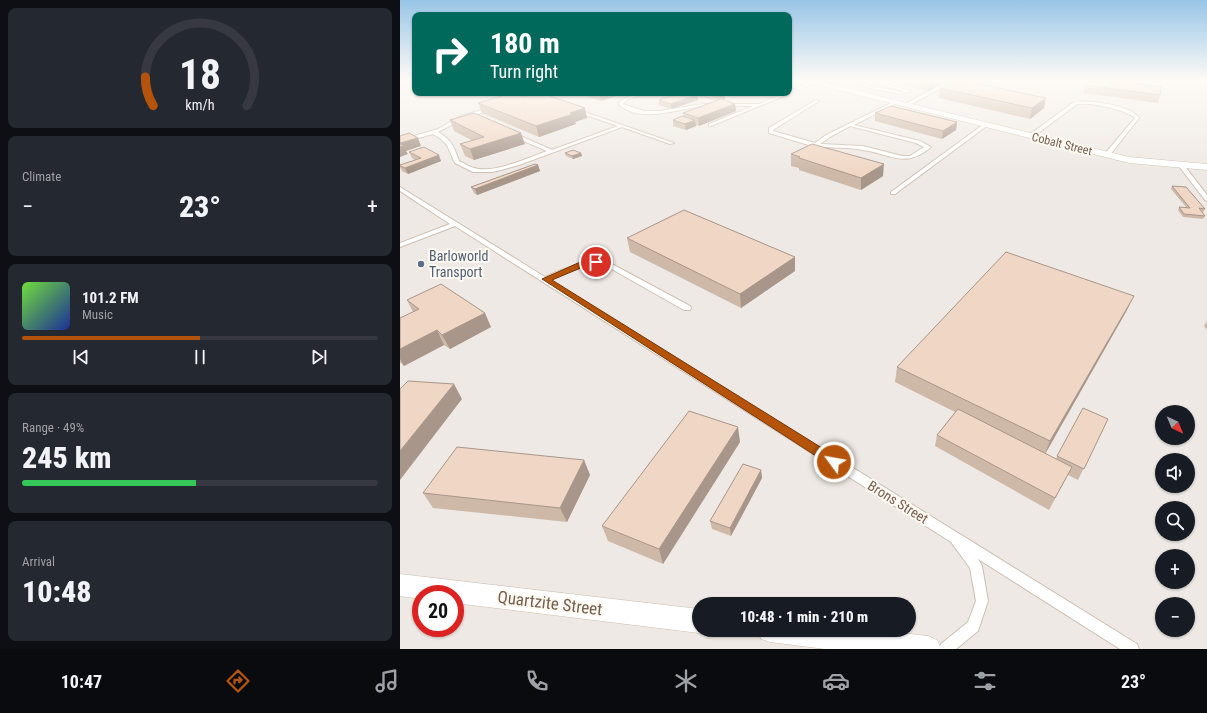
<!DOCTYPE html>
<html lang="en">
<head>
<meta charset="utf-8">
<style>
	body { margin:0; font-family:"Roboto Condensed",sans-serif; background:#242831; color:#f1f3f6; height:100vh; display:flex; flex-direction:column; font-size:15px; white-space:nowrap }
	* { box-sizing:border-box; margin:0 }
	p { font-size:13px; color:#9ea1a6 }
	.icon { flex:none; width:22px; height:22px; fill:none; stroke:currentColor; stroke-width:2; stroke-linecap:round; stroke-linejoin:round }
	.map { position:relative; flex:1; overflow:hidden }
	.side { display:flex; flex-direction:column; gap:8px; padding:8px; background:#0d0f14; width:400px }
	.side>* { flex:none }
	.top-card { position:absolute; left:12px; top:12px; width:380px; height:84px; border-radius:8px; box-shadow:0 1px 3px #0004; background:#00695c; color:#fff; overflow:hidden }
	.needle { width:26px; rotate:136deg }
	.controls { position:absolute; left:755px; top:405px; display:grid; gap:8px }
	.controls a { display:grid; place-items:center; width:40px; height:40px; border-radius:50%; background:#171b24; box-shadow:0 1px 3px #0004; font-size:20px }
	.speed { position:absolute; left:12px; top:585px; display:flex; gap:8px; font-size:20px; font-weight:700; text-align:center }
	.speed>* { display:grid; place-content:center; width:52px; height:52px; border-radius:50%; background:#171b24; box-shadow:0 1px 3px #0004; line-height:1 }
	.speed .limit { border:6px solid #d22; background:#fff; color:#111 }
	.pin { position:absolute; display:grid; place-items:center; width:34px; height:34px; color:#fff; margin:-17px; border:2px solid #fff; border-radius:50%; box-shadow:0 1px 4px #0007 }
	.me { position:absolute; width:44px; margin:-22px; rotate:302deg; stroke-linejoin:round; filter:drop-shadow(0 0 3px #0008) }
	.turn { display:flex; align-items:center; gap:14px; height:84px; padding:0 12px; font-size:18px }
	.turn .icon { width:52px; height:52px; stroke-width:2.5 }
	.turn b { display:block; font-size:28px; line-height:34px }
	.big { font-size:30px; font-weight:800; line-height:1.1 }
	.side .card { flex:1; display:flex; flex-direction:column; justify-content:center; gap:6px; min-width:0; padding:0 14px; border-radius:8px; background:#242831 }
	.side .dial { align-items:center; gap:0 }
	.dial svg { height:104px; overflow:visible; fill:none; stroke:#363941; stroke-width:7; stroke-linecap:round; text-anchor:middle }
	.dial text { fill:#f1f3f6; stroke:none }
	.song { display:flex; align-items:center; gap:12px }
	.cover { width:48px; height:48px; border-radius:6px; background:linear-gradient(135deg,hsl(100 70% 55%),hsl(230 70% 35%)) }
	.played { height:4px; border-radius:2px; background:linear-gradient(90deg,#b45309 50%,#363941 50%) }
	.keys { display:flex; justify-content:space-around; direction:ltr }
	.heat { display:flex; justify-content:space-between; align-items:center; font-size:22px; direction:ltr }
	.charge { height:6px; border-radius:3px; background:linear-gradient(90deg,#34c759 49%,#363941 0) }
	.trip { position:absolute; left:292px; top:597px; width:224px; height:40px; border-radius:20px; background:#171b24; box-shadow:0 1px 3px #0004; font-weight:800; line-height:40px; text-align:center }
	.dock { display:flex; height:64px; justify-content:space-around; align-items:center; background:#090b0e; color:#9ea1a6 }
	.dock .icon { width:28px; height:28px }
	.dock .on { color:#b45309 }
	.dock b { font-size:18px; color:#f1f3f6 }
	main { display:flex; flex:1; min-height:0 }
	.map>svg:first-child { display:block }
	.industrial { fill:#eee9e4; fill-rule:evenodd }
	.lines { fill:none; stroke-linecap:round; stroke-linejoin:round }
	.service-casing { stroke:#cebfb1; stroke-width:2 }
	.minor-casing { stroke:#cebfb1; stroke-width:1 }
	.service { fill:#fff; fill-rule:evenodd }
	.minor { fill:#fff; fill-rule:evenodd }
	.wall { fill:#ceb9a9 }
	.shaded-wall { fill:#a8968a }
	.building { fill:#f0d7c5; stroke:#a8968a }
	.route { fill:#b45309; stroke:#753606 }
	.service-dot { fill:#5c6f8a; stroke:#fefaf2; stroke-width:1.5 }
	.labels { text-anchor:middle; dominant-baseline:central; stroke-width:4; stroke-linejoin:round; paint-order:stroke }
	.far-street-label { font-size:12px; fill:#765e4f; stroke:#fefaf2 }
	.service-label { font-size:14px; fill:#4e5e75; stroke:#fefaf2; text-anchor:start }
	.street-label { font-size:14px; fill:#765e4f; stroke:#fefaf2 }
	.near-street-label { font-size:17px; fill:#765e4f; stroke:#fefaf2 }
</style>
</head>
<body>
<main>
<section class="side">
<div class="card dial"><svg viewBox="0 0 100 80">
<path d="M14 69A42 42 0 1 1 86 69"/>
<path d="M14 69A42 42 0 0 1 8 47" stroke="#b45309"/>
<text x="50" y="56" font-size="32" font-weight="700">18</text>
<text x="50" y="72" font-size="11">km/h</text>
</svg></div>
<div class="card"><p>Climate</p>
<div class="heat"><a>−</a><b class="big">23°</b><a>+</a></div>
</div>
<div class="card">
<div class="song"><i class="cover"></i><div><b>101.2 FM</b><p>Music</p></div></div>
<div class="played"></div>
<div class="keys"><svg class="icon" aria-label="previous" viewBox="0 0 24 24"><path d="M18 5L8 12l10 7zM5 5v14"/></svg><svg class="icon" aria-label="pause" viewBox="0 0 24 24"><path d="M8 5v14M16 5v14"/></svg><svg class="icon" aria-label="next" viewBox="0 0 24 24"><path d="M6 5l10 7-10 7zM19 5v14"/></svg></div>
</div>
<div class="card"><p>Range · 49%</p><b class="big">245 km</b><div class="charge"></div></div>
<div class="card"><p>Arrival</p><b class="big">10:48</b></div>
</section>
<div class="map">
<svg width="807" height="649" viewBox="0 0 807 649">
	<rect width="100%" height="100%" fill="#fcf6ec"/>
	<!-- industrial -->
	<path class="industrial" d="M0 80H15V93H389V80H807V649H0ZM762 412H788V438H762ZM762 460H788V486H762ZM762 508H788V534H762ZM762 556H788V582H762ZM21 594H55V628H21ZM299 604H509V630H299ZM762 604H788V630H762Z"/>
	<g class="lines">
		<defs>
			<path id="service" d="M427 80H436L418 85 416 84Z
				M464 80H472L511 91 501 94 459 86 460 84 501 92 504 91Z
				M551 80H557L507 106 503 105Z
				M412 82 415 83 311 126H309V124L353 106C336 106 319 105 303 106 277 109 240 124 218 104 225 97 236 93 246 93L227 100 223 104 244 111H259L303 104H359L385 93H389V91Z
				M416 100 419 101 373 130V131L415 143 426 135 493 102H495V104L454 125 520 141 531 147C505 169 491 154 463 150 448 147 432 148 416 147H414L412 146 369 133V128ZM450 126 516 143 524 147 510 156H502L463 146 420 144 430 137Z
				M674 102C688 100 732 105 739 118L709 156 707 157 704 155 735 118 734 117 722 111 707 107 690 104H677L633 137H629V135Z
				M92 107 94 108V109L65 118 38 132C52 140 54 147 59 161 64 163 69 167 74 168 93 174 128 158 147 151L112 136V134H116L152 150 218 126 174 111V109H176L274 143 270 144 222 127 119 165 93 172H73L55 163C47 147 50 144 33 134L0 143V140L38 129 61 116Z
				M584 124 588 125 495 194H491V192Z
				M781 163 783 164 807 195V201L805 200 778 165Z
				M0 187 145 277C166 267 186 260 210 263L290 306 291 308 290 310H284L208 267H185L172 270 150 280 737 644 739 649H720L578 559 582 566 588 601 578 631 556 649H539L541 644 568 622 576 601 570 568 551 542 55 226 0 247V243L50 224 0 191Z"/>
			<path id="minor" d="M399 80H413L729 157 807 164V170L729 163Z
				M0 574 299 609V630H307L299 633 55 603V594H21V599L0 596Z
				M358 630H474L528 636 537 640 541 649H425L370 642 361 639Z"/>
		</defs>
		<!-- service casing -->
		<use href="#service" class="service-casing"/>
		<!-- minor casing -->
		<use href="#minor" class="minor-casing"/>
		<!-- service -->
		<use href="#service" class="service"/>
		<!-- minor -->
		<use href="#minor" class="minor"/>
	</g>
	<!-- wall -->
	<path class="wall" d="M482 80H548L528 91Z
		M687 80 760 95 758 103 683 93Z
		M540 88 644 108 630 119 539 98Z
		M187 93H226L201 101 187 97Z
		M298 93H322L325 94V99L323 100 335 104 336 111 299 126 296 125V126L286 130 273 126V120L284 117 283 113 316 101 298 96Z
		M123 97 187 118 175 122 176 124 139 137 82 113 78 103Z
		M259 100H298L271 109 259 105Z
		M475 113 557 122 556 130 542 139 475 121Z
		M50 120 125 144 74 160 65 156 60 144 73 141 54 131Z
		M9 152 41 161 8 174 2 171 0 167V165L15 160 12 158Z
		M165 153H181L182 156 173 159 166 156Z
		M391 154 483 176 461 190 399 170V168L391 166Z
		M138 165 140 171 77 195 74 193 71 187Z
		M772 186 805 209 803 212H802L805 216 803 219 783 217 778 210 779 207H786L771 189Z
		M227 238 395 271 341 308 230 252Z
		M7 300 91 327 50 349 44 345 4 366 0 362V318L13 312Z
		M727 310 645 453 656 459 657 456 708 419 678 480 668 475 649 510 535 446 537 435 555 412 495 382 497 367Z
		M807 321V330L804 326Z
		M340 442 263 564 208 541 202 526Z
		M184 460 190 475 167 522 33 508 23 493Z
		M361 470 362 478 331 536 312 529 310 521Z"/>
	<!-- shaded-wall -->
	<path class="shaded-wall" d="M530 80H548L528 91 529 81Z
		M199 93H226L201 101Z
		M298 94V100L271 109V104Z
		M325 94V99L318 102 317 97Z
		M646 98 644 108 630 119 632 108Z
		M335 104 336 111 299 126 298 118Z
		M185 108 187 118 175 122 176 124 139 137 136 126 170 113Z
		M295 120 296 126 286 130 285 124Z
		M557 122 556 130 542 139 543 131Z
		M121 133 125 144 74 160 70 149Z
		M18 138 21 146 6 151 8 154 0 157V143Z
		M181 153 182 156 173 159 172 156Z
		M39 155 41 161 8 174 5 168Z
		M484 164 483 176 461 190V178Z
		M138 165 140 171 77 195 75 189Z
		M395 257V271L341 308 340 294Z
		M734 296 727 310 644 456 650 441Z
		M85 313 91 327 50 349 42 335Z
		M37 330 44 345 4 366 0 359V349Z
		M54 384 62 399 0 480V451Z
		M338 427 340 442 263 564 259 549Z
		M184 460 190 475 167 522 160 508Z
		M361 470 362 478 331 536 330 528Z"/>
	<!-- building -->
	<path class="building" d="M556 80H560L646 98 632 108 540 88Z
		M687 80H710L761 87 760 95 685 85Z
		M112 93 123 97 138 93H141L185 108 170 113 173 114 136 126 78 103Z
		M280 93H293L298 94 271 104 259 100Z
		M304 93H321L325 94 317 97Z
		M321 99 335 104 298 118 283 113Z
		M491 106 557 122 543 131 475 113Z
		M74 113 121 133 70 149 60 144 84 137 50 120Z
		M282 116 295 120 285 124 273 120Z
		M9 133 18 138 0 143V136Z
		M0 144 4 146 0 147Z
		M412 144 484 164 461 178 399 158 400 157 391 154Z
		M24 147 39 155 5 168 0 166V165L21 158 9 152Z
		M173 150 181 153 172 156 165 153Z
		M135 164 138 165 75 189 71 187Z
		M772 186 786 187 805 209 799 208 805 216 784 214 779 207 790 208Z
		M284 210 395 257 340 294 227 238Z
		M606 252 734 296 650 441 497 367Z
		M41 284 85 313 42 335 37 330 0 349V318L19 309 7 300Z
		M8 381 54 384 0 451V389Z
		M683 408 708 419 684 469 657 456Z
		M558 409 672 467 655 498 537 435Z
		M289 411 338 427 259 549 202 526Z
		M57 447 184 460 160 508 23 493Z
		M343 464 361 470 330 528 310 521Z"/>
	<!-- sky -->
	<linearGradient id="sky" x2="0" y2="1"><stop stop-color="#98c5e7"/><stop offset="0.47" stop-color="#fefbf6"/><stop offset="1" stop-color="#fefbf6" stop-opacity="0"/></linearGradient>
	<rect width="807" height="171" fill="url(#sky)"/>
	<!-- route -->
	<path class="route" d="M196 260 200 262 199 264 183 267 152 280 438 458 440 462 438 465H430L142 279 178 263Z"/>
	<!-- markers -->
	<circle class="service-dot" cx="21" cy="264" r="4"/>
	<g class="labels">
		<!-- far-street labels -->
		<g class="far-street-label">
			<text transform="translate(662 144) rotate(14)">Cobalt Street</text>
		</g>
		<!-- service labels -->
		<g class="service-label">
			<text x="29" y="256">Barloworld<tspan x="29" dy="16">Transport</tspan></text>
		</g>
		<!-- street labels -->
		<g class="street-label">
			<text transform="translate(498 502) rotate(32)">Brons Street</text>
		</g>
		<!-- near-street labels -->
		<g class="near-street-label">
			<text transform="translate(150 603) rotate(7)">Quartzite Street</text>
		</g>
	</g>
</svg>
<div class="controls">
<a><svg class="needle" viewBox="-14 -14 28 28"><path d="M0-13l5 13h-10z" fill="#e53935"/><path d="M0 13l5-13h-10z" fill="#9ea1a6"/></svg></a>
<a><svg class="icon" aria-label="sound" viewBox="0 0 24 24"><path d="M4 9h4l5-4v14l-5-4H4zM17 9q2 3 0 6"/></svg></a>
<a><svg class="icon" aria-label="search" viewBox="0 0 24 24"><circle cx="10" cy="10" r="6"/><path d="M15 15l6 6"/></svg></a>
<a>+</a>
<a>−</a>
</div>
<div class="speed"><div class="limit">20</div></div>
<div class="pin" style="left:196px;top:262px;background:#d93025"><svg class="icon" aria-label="arrive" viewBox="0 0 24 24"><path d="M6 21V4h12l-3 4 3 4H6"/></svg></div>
<svg class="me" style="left:434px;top:462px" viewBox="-20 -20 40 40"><circle r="17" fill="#b45309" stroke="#fff" stroke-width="3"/><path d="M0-11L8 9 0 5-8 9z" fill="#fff"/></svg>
<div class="trip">10:48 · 1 min · 210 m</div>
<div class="top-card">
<div class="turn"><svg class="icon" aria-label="right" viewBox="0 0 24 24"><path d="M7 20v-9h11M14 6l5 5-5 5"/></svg><div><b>180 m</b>Turn right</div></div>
</div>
</div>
</main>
<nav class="dock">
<b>10:47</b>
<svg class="icon on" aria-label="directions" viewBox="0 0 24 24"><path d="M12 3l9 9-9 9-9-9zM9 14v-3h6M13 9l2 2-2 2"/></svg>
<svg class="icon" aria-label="music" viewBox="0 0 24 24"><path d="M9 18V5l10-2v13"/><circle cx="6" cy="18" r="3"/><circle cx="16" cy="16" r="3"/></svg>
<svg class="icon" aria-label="phone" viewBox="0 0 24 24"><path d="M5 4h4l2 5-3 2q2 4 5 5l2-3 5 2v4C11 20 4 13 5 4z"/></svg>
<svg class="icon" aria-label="climate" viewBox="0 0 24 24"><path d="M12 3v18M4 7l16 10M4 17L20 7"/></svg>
<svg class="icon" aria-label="car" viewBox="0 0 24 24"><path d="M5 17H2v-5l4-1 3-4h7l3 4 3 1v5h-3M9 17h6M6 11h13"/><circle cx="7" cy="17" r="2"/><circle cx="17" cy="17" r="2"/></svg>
<svg class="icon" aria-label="filters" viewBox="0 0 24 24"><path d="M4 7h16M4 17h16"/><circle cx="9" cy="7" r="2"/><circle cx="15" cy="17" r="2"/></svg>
<b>23°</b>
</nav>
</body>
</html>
